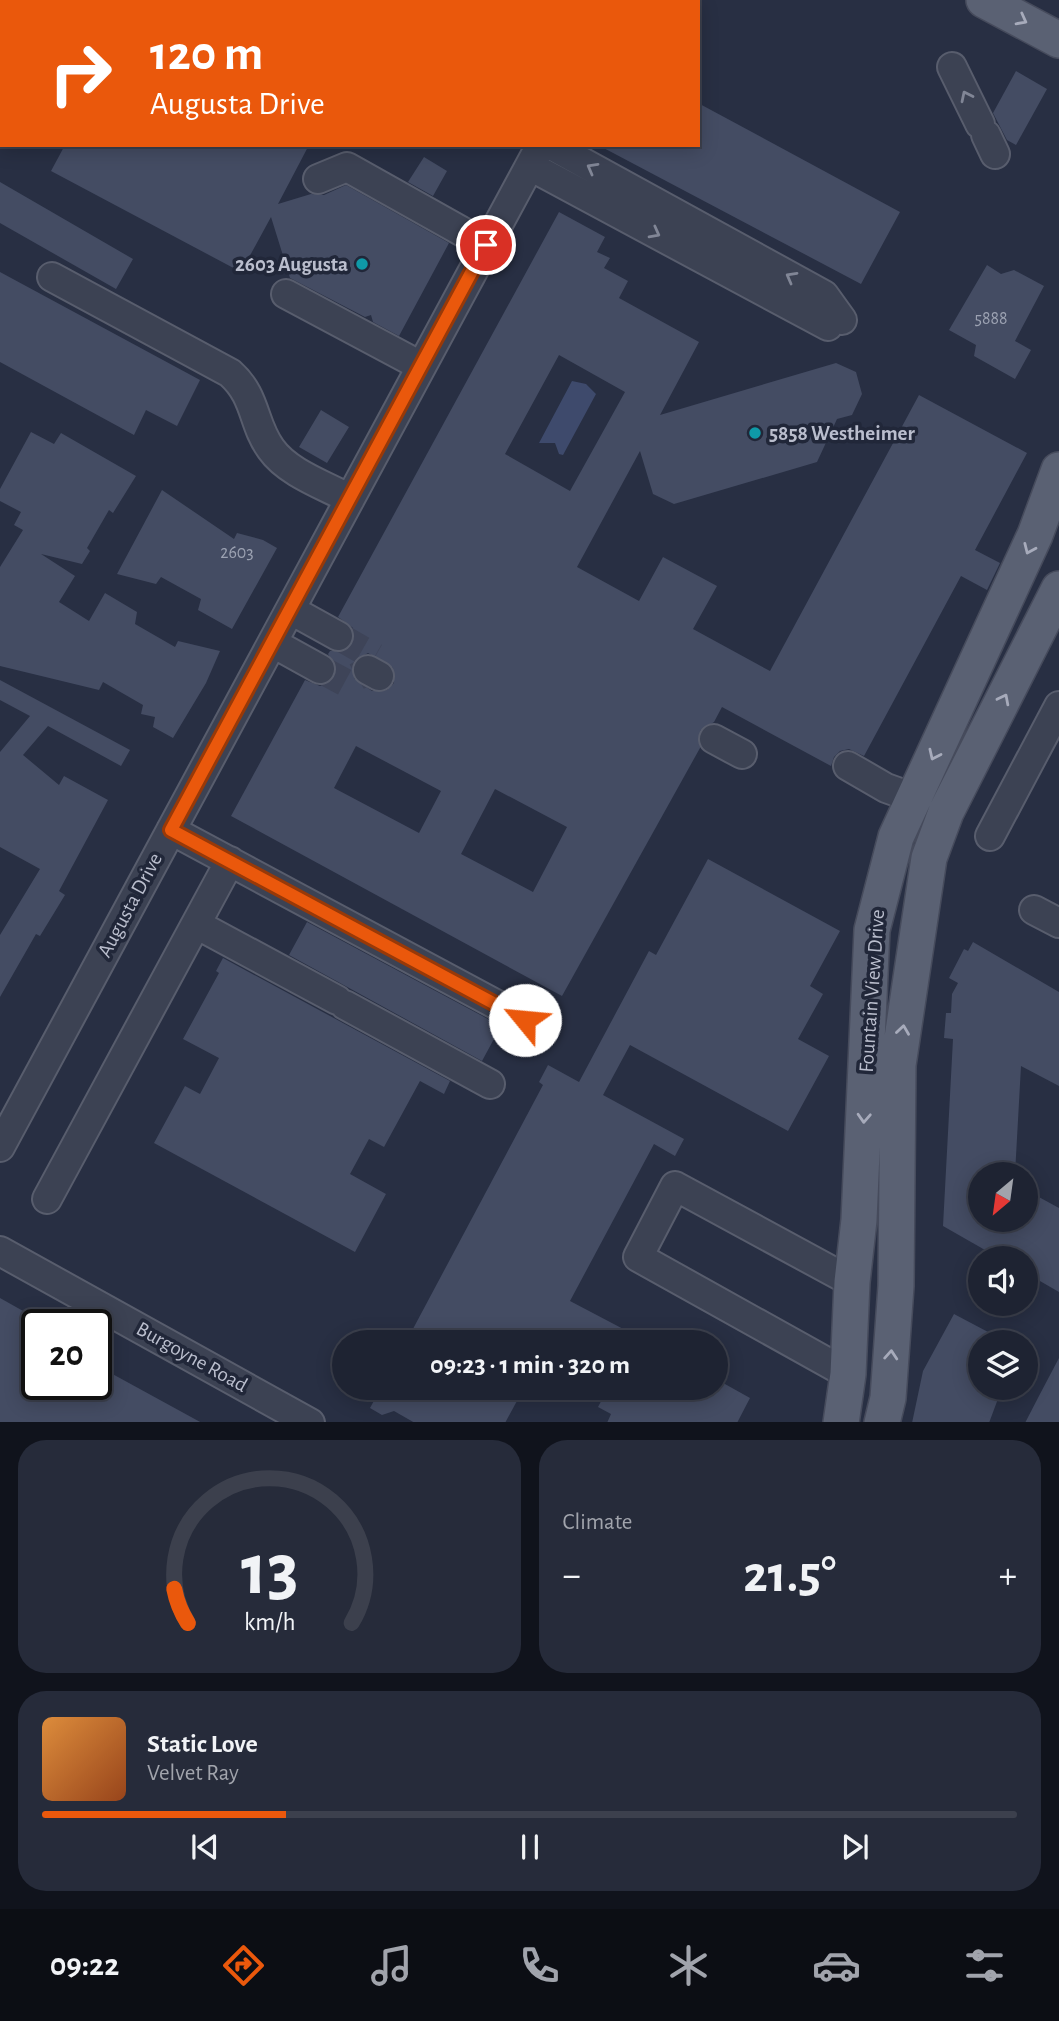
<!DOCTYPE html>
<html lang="en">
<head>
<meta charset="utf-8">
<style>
	body { margin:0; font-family:"Alegreya Sans",sans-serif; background:#262b3a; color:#f1f3f6; height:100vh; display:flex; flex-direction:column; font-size:26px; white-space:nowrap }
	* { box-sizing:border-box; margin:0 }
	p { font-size:23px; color:#a1a4ac }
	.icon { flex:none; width:38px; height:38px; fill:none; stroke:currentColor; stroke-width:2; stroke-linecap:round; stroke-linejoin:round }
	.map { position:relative; height:1422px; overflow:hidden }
	.sheet { display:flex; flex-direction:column; gap:18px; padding:18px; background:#10131c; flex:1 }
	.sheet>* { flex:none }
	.hud { position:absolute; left:0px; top:0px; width:700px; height:147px; box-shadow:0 4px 18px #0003,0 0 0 2px #3c404d; background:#ea580c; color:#fff; overflow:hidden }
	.needle { width:46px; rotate:209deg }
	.controls { position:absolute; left:968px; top:1162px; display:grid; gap:14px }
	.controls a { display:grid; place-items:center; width:70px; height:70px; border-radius:50%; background:#1e2332; box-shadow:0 4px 18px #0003,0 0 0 2px #3c404d; font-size:35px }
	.speed { position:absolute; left:21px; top:1309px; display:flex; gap:14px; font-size:35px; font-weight:700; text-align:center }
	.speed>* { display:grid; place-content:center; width:91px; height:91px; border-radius:50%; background:#1e2332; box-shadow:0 4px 18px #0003,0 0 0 2px #3c404d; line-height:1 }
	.speed .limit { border:4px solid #111; border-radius:10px; background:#fff; color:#111 }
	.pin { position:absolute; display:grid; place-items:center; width:60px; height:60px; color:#fff; margin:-30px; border:4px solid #fff; border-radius:50%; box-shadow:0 2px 7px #0007 }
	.me { position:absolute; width:77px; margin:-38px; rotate:298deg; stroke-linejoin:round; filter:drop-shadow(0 0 5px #0008) }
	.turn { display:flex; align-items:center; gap:24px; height:147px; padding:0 35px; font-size:32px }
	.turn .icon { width:91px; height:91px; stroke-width:2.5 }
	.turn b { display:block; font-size:49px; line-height:60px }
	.big { font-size:52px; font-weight:700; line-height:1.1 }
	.sheet .tile { flex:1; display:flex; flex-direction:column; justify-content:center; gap:10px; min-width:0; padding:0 24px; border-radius:28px; background:#262b3a }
	.sheet .dial { align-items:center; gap:0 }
	.dial svg { height:182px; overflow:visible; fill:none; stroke:#3c404d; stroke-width:7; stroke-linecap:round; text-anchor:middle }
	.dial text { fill:#f1f3f6; stroke:none }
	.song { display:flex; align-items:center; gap:21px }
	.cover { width:84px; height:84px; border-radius:10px; background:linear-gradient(135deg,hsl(30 70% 55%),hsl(20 70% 35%)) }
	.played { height:7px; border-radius:4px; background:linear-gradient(90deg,#ea580c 25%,#3c404d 25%) }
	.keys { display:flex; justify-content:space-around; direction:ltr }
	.heat { display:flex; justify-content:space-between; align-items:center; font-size:38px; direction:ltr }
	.sheet .tiles { flex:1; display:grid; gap:18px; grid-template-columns:1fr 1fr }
	.tile:last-child { grid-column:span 2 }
	.trip { position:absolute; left:332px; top:1330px; width:396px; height:70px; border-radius:35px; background:#1e2332; box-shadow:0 4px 18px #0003,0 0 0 2px #3c404d; font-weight:700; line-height:70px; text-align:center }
	.dock { display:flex; height:112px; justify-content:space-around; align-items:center; background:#0c0e14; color:#a1a4ac }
	.dock .icon { width:49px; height:49px }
	.dock .selected { color:#ea580c }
	.dock b { font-size:32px; color:#f1f3f6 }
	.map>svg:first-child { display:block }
	.water { fill:#3e4a6c }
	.building { fill:#444c63; fill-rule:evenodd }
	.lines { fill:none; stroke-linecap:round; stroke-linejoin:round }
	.minor-tunnel { stroke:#3e4458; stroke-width:28; stroke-dasharray:28 14; stroke-linecap:butt }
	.minor-casing { stroke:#585d6d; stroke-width:32 }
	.major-casing { stroke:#464b5c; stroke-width:38 }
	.minor { stroke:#3c4253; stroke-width:28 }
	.major { stroke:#5a6173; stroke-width:35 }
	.oneway { stroke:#a7abbb }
	.oneway2 { stroke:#818696 }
	.route-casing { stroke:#983908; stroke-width:18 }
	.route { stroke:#ea580c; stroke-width:12 }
	.culture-dot { fill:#0f9aa8; stroke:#212739; stroke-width:2.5 }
	.labels { text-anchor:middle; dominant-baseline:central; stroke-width:7; stroke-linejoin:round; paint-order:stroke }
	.number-label { font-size:18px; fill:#9ca2b2 }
	.poi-label { font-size:21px; font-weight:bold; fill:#babecd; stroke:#212739; text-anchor:end }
	.street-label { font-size:21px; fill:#babecd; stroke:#212739 }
</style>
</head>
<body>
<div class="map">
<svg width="1059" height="1423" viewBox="0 0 1059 1423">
	<rect width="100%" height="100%" fill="#282f43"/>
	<!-- water -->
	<path class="water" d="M572 381 586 384 596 394 563 455 559 454 555 443H539Z"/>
	<!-- building -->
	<path class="building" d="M1016 71 1047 89 1016 145 1007 140 993 113Z
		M698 103 900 212 861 284 598 145H698Z
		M65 145H309L278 204 311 194 324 195 346 185 449 243 399 336 373 322 371 315 365 317 290 278 271 217 241 272 51 171Z
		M424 157 447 171 433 196 408 182Z
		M0 182 133 259 116 289 0 223Z
		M559 212 605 237 597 252 610 258 604 268 628 281 619 298 699 342 660 415 836 363 856 372 862 394 852 415 837 419 817 462 674 504 653 494 640 451 577 567 639 601 663 557 717 586 693 629 770 671 919 395 1027 453 975 550 1000 563 987 590 961 576 864 756 849 749 840 751 834 757 831 766 722 707 714 722 700 731V748L562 996 231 816 305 680 320 686 329 683 337 669 328 654 330 651H346L353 643V628L338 617ZM559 355 625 392 570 491 505 454ZM368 653 393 668 394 683 387 690 372 691 354 678V661ZM356 746 441 791 419 833 334 788ZM495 789 567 827 533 892 461 854Z
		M987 265 1001 274 1014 270 1044 286 1015 341 1031 350 1015 379 974 356 976 345 949 330Z
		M0 272 200 380 177 426 146 410 134 435 0 362Z
		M321 410 349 427 327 463 299 447Z
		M31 432 54 444 61 433 136 476 113 513 109 510 87 548 90 551 82 564 41 554 75 576 59 602 89 621 105 593 137 612 135 624 175 647 178 641 220 651 206 683 173 738 153 727 155 717 141 714 143 705 103 682 99 690 0 666V567L23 530 14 525 21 512 0 501V489Z
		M162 490 234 539 237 533 263 540 277 548 232 629 198 610 201 599 161 577 156 584 117 574Z
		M0 680 130 750 121 766 48 726 23 755 59 785 64 776 108 800 59 891 65 895 40 936 36 934 0 997V935L40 869 0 847V752L30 716 0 700Z
		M708 859 840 931 810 986 823 994 798 1039 829 1056 788 1131 630 1045 603 1095 684 1139 675 1156 654 1144 570 1301 648 1342H406L543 1085 539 1082 548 1065 579 1082 649 951 656 955Z
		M307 922 501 1026 482 1061 289 955Z
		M973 942 1059 992V1086L1021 1066 1015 1174H980V1220H1026V1190L1059 1208V1292L1026 1273V1258H999L943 1226 953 1039 944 1038 946 1013H951L952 994 958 983 949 978 964 949 968 951Z
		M223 958 450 1081 444 1094 420 1081 384 1147 369 1139 350 1174 386 1194 355 1252 154 1143 185 1086 200 1094 219 1058 183 1039 219 973 216 971Z
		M0 1298 48 1325H24L37 1332V1384H96V1365L202 1423H0Z
		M954 1314 1007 1342H980V1388H1002L989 1423H912L923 1371Z
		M1059 1358V1423H1025L1040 1394Z
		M716 1379 750 1398 737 1423H607L611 1414 598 1407 608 1388H716Z
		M381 1388H524L505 1423H415L394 1411 382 1415 370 1408Z"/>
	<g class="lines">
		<!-- minor-tunnel -->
		<path class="minor-tunnel" d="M338 636 375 657
			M320 669 346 683 368 670"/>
		<defs>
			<path id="minor" d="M256 0 260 2
				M483 0 487 2
				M177 2 178 0
				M325 2V0
				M619 2 620 0
				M952 67 980 124
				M986 135 995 154
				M551 145 824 295 842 320
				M530 166 828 326
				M318 179 347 167 486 245
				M52 277 230 373C257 397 252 423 271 449 288 473 324 485 350 499
				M286 294 421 366
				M291 610 338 636
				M273 643 320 669
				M368 670 379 676
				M714 739 742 754
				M848 766 886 788 914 798
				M171 830 525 1020
				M990 836 1059 706
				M1034 910 1059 923
				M196 924 337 1000
				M345 1005 490 1084
				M0 1147 541 145
				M47 1199 230 861
				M0 1251 310 1423
				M848 1374 638 1257 675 1186 852 1282"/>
			<path id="major" d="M984 0 1059 40
				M841 1423 848 1374 852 1282 859 1220 872 930 896 837 1035 535 1059 470
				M882 1423 888 1398 896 1286 898 1065 929 858 946 812 1059 589"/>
		</defs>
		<!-- minor casing -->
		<use href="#minor" class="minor-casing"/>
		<!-- major casing -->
		<use href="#major" class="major-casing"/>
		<!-- minor -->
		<use href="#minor" class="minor"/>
		<!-- major -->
		<use href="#major" class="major"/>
	</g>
	<!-- one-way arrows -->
	<defs><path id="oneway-chevron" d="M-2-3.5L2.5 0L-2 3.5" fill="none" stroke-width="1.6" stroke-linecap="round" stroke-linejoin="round" transform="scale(1.75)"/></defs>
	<g class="oneway">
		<use href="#oneway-chevron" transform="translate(1022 20) rotate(28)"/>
		<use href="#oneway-chevron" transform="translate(1029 549) rotate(114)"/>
		<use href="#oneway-chevron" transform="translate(1004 699) rotate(-63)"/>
		<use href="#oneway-chevron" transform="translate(934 755) rotate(115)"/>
		<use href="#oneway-chevron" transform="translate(903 1030) rotate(-82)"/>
		<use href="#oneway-chevron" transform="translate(864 1118) rotate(93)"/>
		<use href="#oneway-chevron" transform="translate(891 1355) rotate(-86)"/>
	</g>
	<g class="oneway2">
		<use href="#oneway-chevron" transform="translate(966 96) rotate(-116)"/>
		<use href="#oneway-chevron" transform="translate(592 168) rotate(-151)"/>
		<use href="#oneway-chevron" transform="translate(655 233) rotate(28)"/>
		<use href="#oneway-chevron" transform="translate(791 277) rotate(-151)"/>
	</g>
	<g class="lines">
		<defs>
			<path id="route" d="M486 245 171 830 525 1020"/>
		</defs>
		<!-- route casing -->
		<use href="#route" class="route-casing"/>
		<!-- route -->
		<use href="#route" class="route"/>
	</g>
	<!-- markers -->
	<g class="culture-dot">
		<circle cx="362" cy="264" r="7"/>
		<circle cx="755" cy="433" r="7"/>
	</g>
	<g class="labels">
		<!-- number labels -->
		<g class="number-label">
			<text x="991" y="319">5888</text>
			<text x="237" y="553">2603</text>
		</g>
		<!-- poi labels -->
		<g class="poi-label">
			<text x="348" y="264">2603 Augusta</text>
			<text x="769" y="433" text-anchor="start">5858 Westheimer</text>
		</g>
		<!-- street labels -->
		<g class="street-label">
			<text transform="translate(130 905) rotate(-62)">Augusta Drive</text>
			<text transform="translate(872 991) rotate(-86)">Fountain View Drive</text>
			<text transform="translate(192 1357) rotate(29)">Burgoyne Road</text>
		</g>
	</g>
</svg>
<div class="controls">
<a><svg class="needle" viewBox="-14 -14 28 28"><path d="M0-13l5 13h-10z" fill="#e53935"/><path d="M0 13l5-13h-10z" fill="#a1a4ac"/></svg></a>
<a><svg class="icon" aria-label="sound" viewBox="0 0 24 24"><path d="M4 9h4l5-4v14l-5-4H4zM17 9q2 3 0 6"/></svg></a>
<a><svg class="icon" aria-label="layers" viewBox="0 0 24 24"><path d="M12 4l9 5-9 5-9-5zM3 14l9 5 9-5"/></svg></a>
</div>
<div class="speed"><div class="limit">20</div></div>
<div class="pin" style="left:486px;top:245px;background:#d93025"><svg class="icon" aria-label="arrive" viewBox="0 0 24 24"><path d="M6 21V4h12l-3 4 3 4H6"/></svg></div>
<svg class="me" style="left:525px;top:1020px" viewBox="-20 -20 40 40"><circle r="19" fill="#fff"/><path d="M0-13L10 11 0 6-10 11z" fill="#ea580c"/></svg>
<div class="trip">09:23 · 1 min · 320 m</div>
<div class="hud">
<div class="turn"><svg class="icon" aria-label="right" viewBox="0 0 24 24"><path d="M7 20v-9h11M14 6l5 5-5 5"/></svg><div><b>120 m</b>Augusta Drive</div></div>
</div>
</div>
<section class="sheet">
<div class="tiles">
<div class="tile dial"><svg viewBox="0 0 100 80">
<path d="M14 69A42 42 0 1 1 86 69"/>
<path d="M14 69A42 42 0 0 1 8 54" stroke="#ea580c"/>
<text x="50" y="56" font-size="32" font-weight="700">13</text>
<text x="50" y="72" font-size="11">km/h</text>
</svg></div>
<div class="tile"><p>Climate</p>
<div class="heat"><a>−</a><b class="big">21.5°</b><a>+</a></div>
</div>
<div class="tile">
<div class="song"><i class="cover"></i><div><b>Static Love</b><p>Velvet Ray</p></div></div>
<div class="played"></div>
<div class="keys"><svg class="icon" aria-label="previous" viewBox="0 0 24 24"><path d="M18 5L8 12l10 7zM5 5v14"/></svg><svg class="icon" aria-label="pause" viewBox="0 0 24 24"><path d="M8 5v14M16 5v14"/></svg><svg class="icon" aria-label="next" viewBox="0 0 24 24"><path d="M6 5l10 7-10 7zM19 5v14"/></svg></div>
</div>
</div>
</section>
<nav class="dock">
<b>09:22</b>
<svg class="icon selected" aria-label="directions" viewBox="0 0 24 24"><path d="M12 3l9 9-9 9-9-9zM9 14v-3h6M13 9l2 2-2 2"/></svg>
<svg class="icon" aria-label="music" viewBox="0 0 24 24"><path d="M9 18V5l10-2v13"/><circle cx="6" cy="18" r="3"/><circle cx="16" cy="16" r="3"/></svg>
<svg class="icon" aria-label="phone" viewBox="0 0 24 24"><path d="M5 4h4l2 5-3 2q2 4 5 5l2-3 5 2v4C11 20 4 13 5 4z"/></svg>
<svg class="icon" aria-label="climate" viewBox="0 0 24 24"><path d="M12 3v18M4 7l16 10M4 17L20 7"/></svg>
<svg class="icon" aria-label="car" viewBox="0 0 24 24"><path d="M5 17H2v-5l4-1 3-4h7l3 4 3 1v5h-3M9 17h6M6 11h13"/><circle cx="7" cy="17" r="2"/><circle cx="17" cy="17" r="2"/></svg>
<svg class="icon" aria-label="filters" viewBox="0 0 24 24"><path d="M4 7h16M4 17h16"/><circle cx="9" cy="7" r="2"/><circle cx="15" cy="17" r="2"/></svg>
</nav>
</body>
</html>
